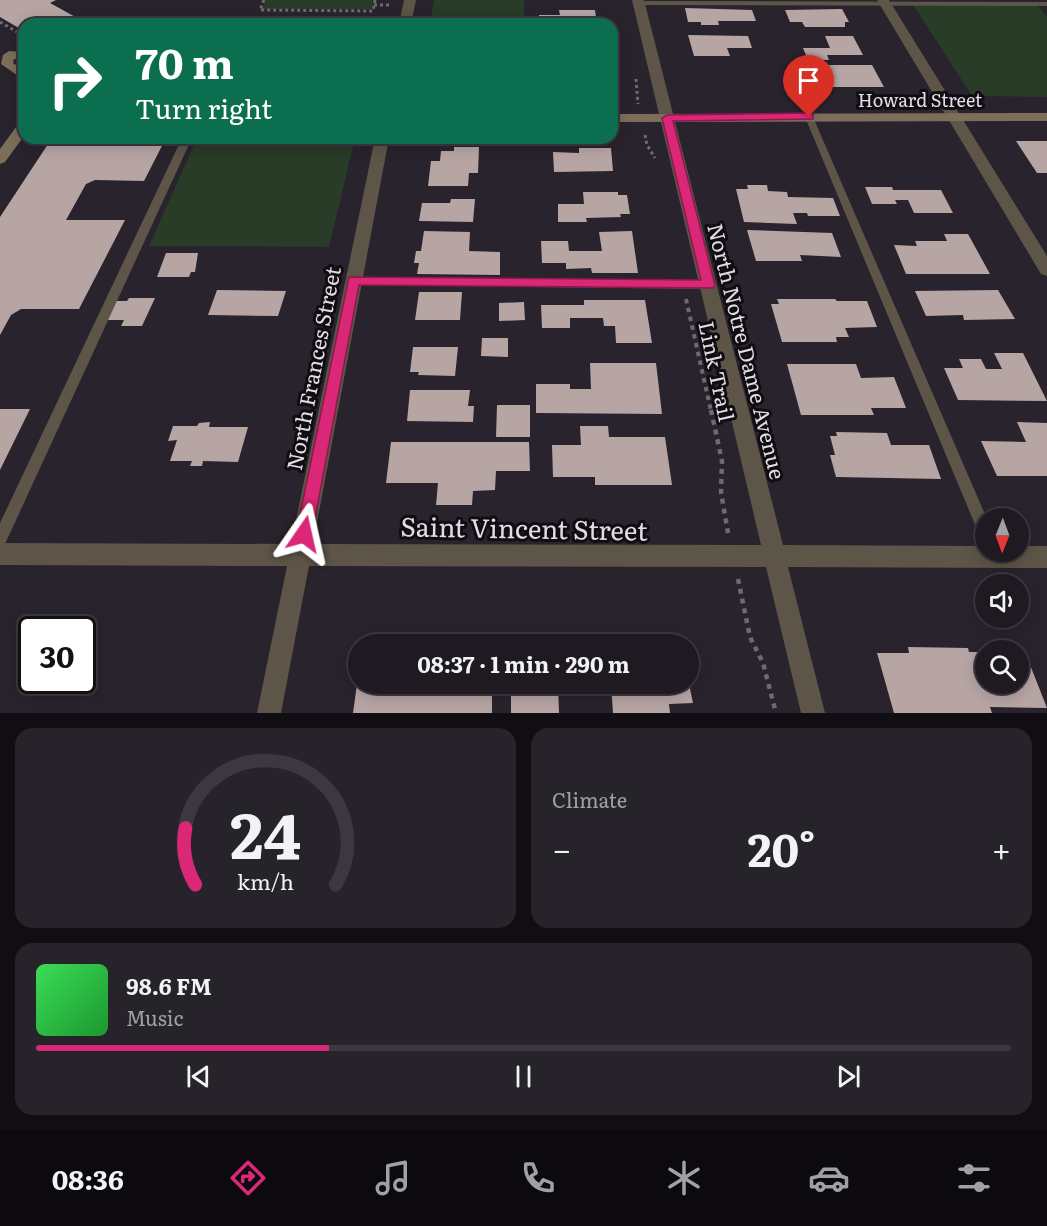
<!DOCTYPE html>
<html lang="en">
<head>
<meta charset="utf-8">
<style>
	body { margin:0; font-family:Literata,serif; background:#27232a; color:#f1f3f6; height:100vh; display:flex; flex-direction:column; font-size:22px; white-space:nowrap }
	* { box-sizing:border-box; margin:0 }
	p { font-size:20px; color:#a1a1a5 }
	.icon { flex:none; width:33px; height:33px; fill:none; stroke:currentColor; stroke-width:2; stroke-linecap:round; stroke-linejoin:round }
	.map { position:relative; height:713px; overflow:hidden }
	.side { display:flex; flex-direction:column; gap:15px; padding:15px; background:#110e13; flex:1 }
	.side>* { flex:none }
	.banner { position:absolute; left:18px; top:18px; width:600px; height:126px; border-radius:18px; box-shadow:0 3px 15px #0003,0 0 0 2px #3c3840; background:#0b6e4f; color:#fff; overflow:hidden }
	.needle { width:39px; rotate:181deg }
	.buttons { position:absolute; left:975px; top:508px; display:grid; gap:12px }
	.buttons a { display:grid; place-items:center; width:54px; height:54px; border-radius:50%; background:#1f1a22; box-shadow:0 3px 15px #0003,0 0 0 2px #3c3840; font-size:30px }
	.speed { position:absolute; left:18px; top:616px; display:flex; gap:12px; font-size:30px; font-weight:700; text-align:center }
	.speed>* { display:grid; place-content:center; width:78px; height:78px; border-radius:50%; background:#1f1a22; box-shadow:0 3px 15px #0003,0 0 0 2px #3c3840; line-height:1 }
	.speed .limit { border:3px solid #111; border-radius:9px; background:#fff; color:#111 }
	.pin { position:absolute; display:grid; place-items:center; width:51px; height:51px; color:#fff; margin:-62px -26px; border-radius:50% 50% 50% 0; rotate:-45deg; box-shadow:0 0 6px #0007 }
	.pin .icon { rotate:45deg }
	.me { position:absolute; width:66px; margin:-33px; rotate:11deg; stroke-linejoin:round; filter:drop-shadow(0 0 4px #0008) }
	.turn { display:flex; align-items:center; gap:21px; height:126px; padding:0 18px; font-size:27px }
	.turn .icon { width:78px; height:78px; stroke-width:2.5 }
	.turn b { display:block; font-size:42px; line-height:51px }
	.big { font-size:45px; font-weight:700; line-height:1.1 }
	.side .widget { flex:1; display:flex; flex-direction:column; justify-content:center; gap:9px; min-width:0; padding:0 21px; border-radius:18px; background:#27232a }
	.side .dial { align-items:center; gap:0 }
	.dial svg { height:156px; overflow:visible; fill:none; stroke:#3c3840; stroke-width:7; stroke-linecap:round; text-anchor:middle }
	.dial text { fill:#f1f3f6; stroke:none }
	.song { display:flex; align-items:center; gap:18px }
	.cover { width:72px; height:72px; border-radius:9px; background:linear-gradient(135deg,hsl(130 70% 55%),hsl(130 70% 35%)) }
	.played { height:6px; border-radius:3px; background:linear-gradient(90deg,#db2777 30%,#3c3840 30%) }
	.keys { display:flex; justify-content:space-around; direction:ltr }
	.heat { display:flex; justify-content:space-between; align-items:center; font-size:33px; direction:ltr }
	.side .tiles { flex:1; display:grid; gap:15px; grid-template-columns:1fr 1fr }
	.widget:last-child { grid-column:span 2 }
	.trip { position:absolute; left:348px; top:634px; width:351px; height:60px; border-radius:30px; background:#1f1a22; box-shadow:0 3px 15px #0003,0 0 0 2px #3c3840; font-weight:700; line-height:60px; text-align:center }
	.tabs { display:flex; height:96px; justify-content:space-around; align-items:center; background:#0c0a0e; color:#a1a1a5 }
	.tabs .icon { width:42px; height:42px }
	.tabs .on { color:#db2777 }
	.tabs b { font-size:27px; color:#f1f3f6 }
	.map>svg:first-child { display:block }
	.green { fill:#293c28 }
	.building { fill:#b7a5a4 }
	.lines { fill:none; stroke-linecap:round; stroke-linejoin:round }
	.path-far2 { stroke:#6f6972; stroke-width:3; stroke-dasharray:3 3; stroke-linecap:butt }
	.path-far1 { stroke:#6f6972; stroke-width:4; stroke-dasharray:4.5 4.5; stroke-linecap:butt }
	.path { stroke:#6f6972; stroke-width:4.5; stroke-dasharray:5 5; stroke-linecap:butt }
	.lane { fill:#5d5547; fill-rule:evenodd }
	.street { fill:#5d5547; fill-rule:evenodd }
	.secondary { fill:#7c6f5a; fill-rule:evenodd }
	.route { fill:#db2777; stroke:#8e194d; stroke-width:1.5 }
	.labels { text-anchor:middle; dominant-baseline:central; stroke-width:6; stroke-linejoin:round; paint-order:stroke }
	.far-street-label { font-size:18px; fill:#e1dde4; stroke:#100d12 }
	.street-label { font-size:21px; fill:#e1dde4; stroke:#100d12 }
	.near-street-label { font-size:26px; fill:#e1dde4; stroke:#100d12 }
</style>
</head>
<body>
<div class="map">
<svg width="1047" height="713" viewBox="0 0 1047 713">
	<rect width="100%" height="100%" fill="#29232d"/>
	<!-- green -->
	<path class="green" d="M266 0H373L371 9H262Z
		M434 0H524V24H430Z
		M914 6H1038L1047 17V97L972 96Z
		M197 138H355L329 247 149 246Z"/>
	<!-- building -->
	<path class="building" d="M0 0H56L50 3 79 19 69 24H24V31L0 17Z
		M685 8 752 10 756 21H718L719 25H701V22H688Z
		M842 9 849 22H845V27H805L802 22H790L785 10Z
		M559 10H595L597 24H540L539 15H560Z
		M251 18 290 17 381 18 379 24H248Z
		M688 35 748 36 752 48H727L730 56H694Z
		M825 36H853L863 55H827L829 60H808L803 48H830Z
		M815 65H872L884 87H824Z
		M52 138H166L144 181 95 180 86 184 66 220H125L79 309H21L11 315 0 335V217Z
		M1016 141H1047V173H1037Z
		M454 147H479L478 173H469L468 186H428L431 161H440L441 151H454Z
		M579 148H611L613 171 554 172 553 152 579 153Z
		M747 185H767L768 191 787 192 788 197 833 198 840 216H808L807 213H793L797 224 744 222 736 189H748Z
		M865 187H892L893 190H941L953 213H914L908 200H895L897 204H872Z
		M583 192H618V195H627L630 214H620L621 217 586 218 587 222H558V204H584Z
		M451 199H475L473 222 419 221 422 203H450Z
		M747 230 832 233 841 257 800 255 802 261H756Z
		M424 231 470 232 469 251 500 252V275L417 274 419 263H414L416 251H421Z
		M632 231 638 273H592L591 268 566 269V263H542L541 241H568L569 251H602L599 232Z
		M944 234H968L990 274H906L894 245 917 246 915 241H947Z
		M166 253H198L195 272H191L189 277H157Z
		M217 290 286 291 278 316 208 315Z
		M998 290 1015 319 964 320 963 315 926 316 915 291Z
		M419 292H462L460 320H415Z
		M129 298H155L142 326H121L124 320H107L116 301H127Z
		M777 299H835L837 301H867L877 327 845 328 849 337H836L837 342H782L771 304H779Z
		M584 300H645L652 343H616L615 326H604L603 318H570V328H542L541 305H584Z
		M524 302 525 320 499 321V303Z
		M482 338H508V357L481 356Z
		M413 347H458L455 376 418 375 419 372H410Z
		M994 353H1023L1047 401 958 400 944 368H963L959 359H981L986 369H1002Z
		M590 363H656L662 414 536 413V384H570V389H591Z
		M787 364H856L861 378 894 377 906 408H871L874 415H801Z
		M410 390H470L468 406H474L473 422 407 421Z
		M497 405H530V437H496Z
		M0 409H30L0 470Z
		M210 422 209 427H248L238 462 203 461 202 466H190L192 461H170L177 440 168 441 173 426H197L199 423Z
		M1017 422 1047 423V476H997L981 441 1026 442Z
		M580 426H608L609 437H665L672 485H595V477H553L552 445H581Z
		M836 432 887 433 891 445H929L941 479 836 477 830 455H835L830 436H837Z
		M391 442H529L530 471H496L495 490 473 491 472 505H436L438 483H386Z
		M684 639 685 645H607V641Z
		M383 642 424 643V645H383Z
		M908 647 968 648 969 652H986V684H1018V652H1025L1047 708 990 707 992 713H894L877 653H909Z
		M688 679 693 703 669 704 670 713H613L611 684H688Z
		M357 684H492V713H353Z
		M558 686 559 713H511V687Z"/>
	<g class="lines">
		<!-- path-far2 -->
		<path class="path-far2" d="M264 0 260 10 373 11 375 0
			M374 5H389
			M0 22 24 36
			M636 79 638 104
			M645 135 647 145 655 158"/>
		<!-- path-far1 -->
		<path class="path-far1" d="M686 299 711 411"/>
		<!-- path -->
		<path class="path" d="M711 410 722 461 721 492 728 533
			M738 579 750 637 763 663 776 713"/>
		<!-- lane -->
		<path class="lane" d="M636 1 1047 2V6L639 5 635 3Z
			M809 114 813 117 987 519 986 541 981 539 805 117Z
			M182 138H192L5 544 0 546V523Z
			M353 277 709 281 715 285 709 289 353 285 347 281Z"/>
		<!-- street -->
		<path class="street" d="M404 0H416L411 24H399Z
			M632 0H644L783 545 986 546V552H1018V546H1047V568L788 567 825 713H801L766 567 309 566 281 713H257L287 566 0 565V543L291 544 375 138H389L313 544 761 545Z
			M877 0H889L1047 256V276L1041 274Z"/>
		<!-- secondary -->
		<path class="secondary" d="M9 51 24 52V60L14 59 13 63 24 70V80L1 64 3 55Z
			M1047 113V121L612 122V114Z
			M24 122V136L5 162 0 164V149L19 123Z"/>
	</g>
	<!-- route -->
	<path class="route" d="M809 113 813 114V119L673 121 715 285 713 288 359 285 312 534 309 540 304 542 298 540 296 534 349 277 701 280 662 118 667 115Z"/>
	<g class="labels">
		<!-- far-street labels -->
		<g class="far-street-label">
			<text x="920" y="99">Howard Street</text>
		</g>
		<!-- street labels -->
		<g class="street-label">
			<text transform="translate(748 351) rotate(76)">North Notre Dame Avenue</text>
			<text transform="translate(312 368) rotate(-79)">North Frances Street</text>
			<text transform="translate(718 371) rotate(78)">Link Trail</text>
		</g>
		<!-- near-street labels -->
		<g class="near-street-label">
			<text transform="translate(524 527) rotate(1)">Saint Vincent Street</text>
		</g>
	</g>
</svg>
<div class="buttons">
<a><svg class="needle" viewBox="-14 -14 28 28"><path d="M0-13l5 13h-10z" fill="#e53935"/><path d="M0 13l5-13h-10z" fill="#a1a1a5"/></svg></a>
<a><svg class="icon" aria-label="sound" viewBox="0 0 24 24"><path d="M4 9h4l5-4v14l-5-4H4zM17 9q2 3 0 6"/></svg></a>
<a><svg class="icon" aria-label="search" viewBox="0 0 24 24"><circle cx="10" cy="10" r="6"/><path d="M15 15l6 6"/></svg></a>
</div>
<div class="speed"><div class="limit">30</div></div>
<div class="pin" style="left:809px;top:117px;background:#d93025"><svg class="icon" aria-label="arrive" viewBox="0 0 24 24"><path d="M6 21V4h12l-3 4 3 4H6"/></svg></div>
<svg class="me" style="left:304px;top:534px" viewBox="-20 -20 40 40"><path d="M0-17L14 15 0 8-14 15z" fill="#db2777" stroke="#fff" stroke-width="4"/></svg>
<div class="trip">08:37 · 1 min · 290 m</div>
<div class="banner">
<div class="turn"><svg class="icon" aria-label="right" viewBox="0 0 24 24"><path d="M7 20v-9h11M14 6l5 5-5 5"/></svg><div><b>70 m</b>Turn right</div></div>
</div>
</div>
<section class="side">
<div class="tiles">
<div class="widget dial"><svg viewBox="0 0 100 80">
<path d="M14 69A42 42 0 1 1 86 69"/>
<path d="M14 69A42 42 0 0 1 9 40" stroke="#db2777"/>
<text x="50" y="56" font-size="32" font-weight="700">24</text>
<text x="50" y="72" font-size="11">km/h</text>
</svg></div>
<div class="widget"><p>Climate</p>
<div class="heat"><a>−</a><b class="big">20°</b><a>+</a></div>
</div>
<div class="widget">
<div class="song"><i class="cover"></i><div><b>98.6 FM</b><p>Music</p></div></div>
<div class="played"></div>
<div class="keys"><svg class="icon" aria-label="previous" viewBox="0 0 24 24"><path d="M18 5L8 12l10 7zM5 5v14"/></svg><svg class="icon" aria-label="pause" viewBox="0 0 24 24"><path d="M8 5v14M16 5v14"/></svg><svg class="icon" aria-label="next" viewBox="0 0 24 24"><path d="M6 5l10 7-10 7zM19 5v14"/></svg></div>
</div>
</div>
</section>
<nav class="tabs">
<b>08:36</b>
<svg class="icon on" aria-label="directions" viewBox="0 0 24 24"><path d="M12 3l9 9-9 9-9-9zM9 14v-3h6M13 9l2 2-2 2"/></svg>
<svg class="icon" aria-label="music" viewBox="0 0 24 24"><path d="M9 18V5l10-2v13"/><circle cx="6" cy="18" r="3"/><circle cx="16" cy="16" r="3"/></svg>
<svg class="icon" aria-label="phone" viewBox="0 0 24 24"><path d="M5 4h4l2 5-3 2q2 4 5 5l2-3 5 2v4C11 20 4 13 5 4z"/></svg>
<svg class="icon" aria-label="climate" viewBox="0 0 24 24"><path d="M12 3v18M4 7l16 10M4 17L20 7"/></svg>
<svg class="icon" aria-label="car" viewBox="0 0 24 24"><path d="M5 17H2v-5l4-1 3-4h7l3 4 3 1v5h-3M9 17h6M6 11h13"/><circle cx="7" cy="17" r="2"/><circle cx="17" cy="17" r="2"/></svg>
<svg class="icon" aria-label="filters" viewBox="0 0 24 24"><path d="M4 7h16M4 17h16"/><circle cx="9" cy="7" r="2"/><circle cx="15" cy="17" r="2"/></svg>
</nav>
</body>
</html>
